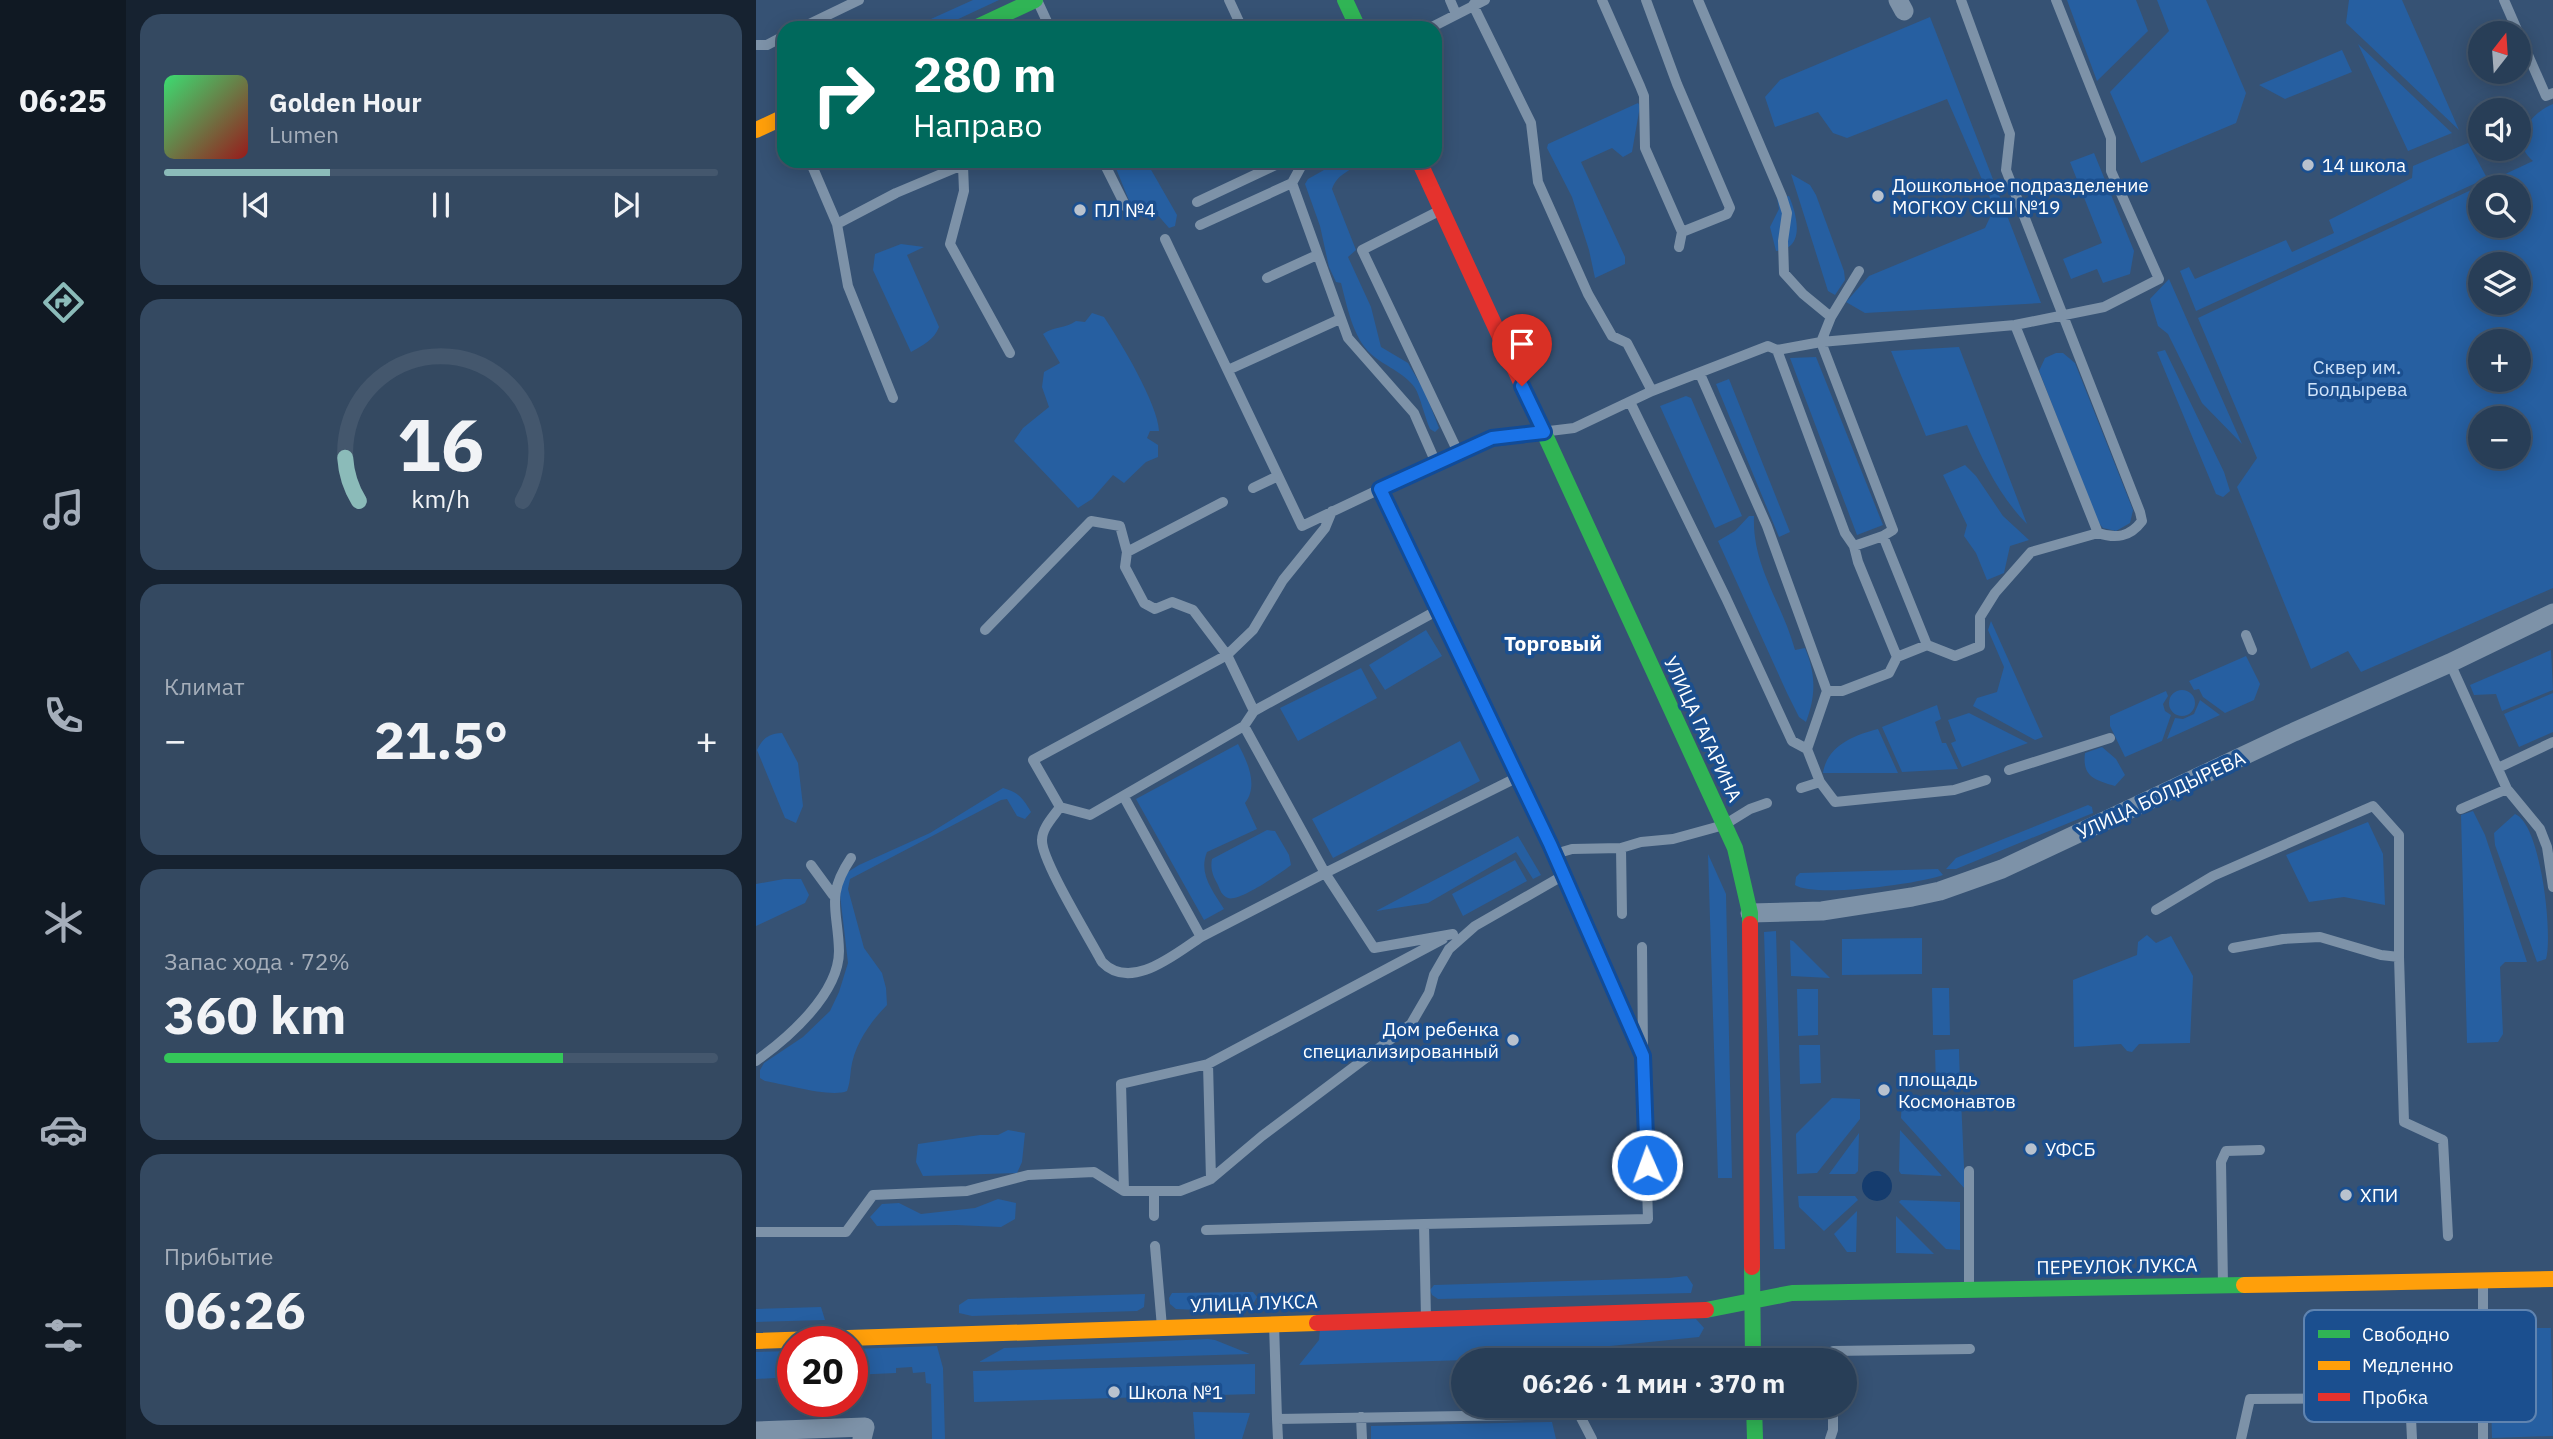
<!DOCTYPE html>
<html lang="ru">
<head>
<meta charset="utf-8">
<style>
	body { margin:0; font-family:"IBM Plex Sans",sans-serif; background:#344961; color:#f1f3f6; height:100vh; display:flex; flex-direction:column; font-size:26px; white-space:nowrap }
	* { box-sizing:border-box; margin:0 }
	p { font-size:23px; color:#a5aeba }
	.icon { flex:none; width:38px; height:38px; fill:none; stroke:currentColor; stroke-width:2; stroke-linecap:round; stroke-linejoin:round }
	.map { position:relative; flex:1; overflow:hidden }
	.panel { display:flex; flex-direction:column; gap:14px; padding:14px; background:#162230; width:630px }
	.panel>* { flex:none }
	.guide { position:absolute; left:21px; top:21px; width:665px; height:147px; border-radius:21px; box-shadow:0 4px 18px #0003,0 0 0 2px #44576d; background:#00695c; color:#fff; overflow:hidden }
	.needle { width:46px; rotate:17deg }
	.fabs { position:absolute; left:1712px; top:21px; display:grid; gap:14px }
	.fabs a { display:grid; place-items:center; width:63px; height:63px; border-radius:50%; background:#283e57; box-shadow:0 4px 18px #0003,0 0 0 2px #44576d; font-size:35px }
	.speed { position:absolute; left:21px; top:1326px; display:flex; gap:14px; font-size:35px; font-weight:700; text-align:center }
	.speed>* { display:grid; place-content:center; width:91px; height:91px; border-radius:50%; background:#283e57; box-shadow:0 4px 18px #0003,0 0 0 2px #44576d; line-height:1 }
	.speed .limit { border:10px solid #d22; background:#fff; color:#111 }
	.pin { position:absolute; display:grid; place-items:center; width:60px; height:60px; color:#fff; margin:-72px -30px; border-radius:50% 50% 50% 0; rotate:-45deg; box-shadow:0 0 7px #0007 }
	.pin .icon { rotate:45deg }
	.me { position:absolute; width:77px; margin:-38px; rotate:358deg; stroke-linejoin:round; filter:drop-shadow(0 0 5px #0008) }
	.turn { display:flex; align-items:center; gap:24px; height:147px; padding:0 21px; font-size:32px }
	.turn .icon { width:91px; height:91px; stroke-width:2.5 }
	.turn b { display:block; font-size:49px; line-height:60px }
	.big { font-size:52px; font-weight:800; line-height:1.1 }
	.panel .widget { flex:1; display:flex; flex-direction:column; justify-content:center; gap:10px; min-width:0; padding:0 24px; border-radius:21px; background:#344961 }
	.panel .dial { align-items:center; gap:0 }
	.dial svg { height:182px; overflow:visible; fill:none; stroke:#44576d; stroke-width:7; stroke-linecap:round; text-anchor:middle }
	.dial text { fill:#f1f3f6; stroke:none }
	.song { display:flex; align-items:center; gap:21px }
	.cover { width:84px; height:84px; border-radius:10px; background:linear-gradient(135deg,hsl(140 70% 55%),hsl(0 70% 35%)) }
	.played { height:7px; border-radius:4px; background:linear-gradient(90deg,#8bbbb9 30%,#44576d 30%) }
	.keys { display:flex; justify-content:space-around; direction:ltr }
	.heat { display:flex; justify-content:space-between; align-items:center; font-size:38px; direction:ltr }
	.charge { height:10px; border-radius:5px; background:linear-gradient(90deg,#34c759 72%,#44576d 0) }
	.trip { position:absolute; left:695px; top:1348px; width:406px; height:70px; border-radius:35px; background:#283e57; box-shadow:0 4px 18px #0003,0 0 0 2px #44576d; font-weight:800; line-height:70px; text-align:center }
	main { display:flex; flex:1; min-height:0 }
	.dock { display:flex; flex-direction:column; width:126px; justify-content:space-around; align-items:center; background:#101923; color:#a5aeba }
	.dock .icon { width:49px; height:49px }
	.dock .on { color:#8bbbb9 }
	.dock b { font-size:32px; color:#f1f3f6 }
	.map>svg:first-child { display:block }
	.green { fill:#265fa1; fill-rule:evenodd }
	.water { fill:#153c6e }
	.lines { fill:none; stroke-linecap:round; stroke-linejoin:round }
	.lane { stroke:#7d92a8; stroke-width:10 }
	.street { stroke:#7d92a8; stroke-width:19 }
	.fast { stroke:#30b455; stroke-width:16 }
	.slow { stroke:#ff9f0a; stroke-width:16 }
	.jam { stroke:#e5322d; stroke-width:16 }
	.route-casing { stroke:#114b97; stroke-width:18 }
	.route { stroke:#1a73e8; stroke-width:12 }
	.poi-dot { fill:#b9c2ce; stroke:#1b4f8f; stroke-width:2.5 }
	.labels { text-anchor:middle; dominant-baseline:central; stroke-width:7; stroke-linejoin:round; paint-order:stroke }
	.poi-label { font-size:19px; fill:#fff; stroke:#1b4f8f; text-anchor:start }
	.park-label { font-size:19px; fill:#cfe3fa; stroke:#1b4f8f }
	.street-label { font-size:19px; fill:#fff; stroke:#1b4f8f }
	.neighbourhood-label { font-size:21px; font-weight:bold; fill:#fff; stroke:#1b4f8f }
	.key { fill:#1b4f8f; stroke:#5f84b1; stroke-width:2 }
	.key-label { font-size:19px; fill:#fff }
</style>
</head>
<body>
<main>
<nav class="dock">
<b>06:25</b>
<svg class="icon on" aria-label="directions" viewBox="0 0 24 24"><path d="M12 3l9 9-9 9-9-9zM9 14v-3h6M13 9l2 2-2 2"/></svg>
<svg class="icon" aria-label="music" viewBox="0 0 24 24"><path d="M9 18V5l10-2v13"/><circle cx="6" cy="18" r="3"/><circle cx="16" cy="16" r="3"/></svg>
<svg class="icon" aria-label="phone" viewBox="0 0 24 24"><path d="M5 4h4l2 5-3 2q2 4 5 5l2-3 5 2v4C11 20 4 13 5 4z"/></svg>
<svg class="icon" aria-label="climate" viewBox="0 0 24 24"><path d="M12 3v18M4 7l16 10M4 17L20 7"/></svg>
<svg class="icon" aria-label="car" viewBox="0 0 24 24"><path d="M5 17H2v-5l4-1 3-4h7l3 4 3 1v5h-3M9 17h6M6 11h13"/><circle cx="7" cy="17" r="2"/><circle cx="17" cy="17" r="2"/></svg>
<svg class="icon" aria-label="filters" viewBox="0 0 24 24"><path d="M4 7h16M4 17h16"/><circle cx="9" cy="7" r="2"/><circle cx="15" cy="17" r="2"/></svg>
</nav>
<section class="panel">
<div class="widget">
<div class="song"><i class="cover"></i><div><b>Golden Hour</b><p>Lumen</p></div></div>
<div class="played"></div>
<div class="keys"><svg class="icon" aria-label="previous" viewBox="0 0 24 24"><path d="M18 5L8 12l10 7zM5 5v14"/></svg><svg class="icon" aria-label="pause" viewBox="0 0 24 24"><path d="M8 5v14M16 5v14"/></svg><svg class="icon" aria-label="next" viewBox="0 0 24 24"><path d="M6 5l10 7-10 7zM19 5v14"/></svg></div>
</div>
<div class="widget dial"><svg viewBox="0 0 100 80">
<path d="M14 69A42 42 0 1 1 86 69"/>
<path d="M14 69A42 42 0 0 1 8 50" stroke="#8bbbb9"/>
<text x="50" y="56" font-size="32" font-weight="700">16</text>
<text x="50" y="72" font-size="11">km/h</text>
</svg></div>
<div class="widget"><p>Климат</p>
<div class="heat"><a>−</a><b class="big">21.5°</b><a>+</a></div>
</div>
<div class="widget"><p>Запас хода · 72%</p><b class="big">360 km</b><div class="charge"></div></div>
<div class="widget"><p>Прибытие</p><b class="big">06:26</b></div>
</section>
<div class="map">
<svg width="1797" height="1439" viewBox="0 0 1797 1439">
	<rect width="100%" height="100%" fill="#365274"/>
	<!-- green -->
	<path class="green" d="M217 0H243L183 28H155Z
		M1311 0H1380L1392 31 1341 81Z
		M1401 0H1450L1490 93 1480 123 1385 163 1354 92 1413 31Z
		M1593 0H1646L1703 130 1590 23Z
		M1174 17 1285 303 1109 313 1090 302 1113 276 1229 228 1236 213 1234 198 1191 99 1091 138 1077 133 1062 112 1019 127 1009 97 1024 80Z
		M1602 44 1696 133 1652 151Z
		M1586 50 1596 72 1529 99 1503 85Z
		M882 103 884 106 876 152 867 157 856 148 825 162 869 257V264L839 278 833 250 816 197 791 148 792 144Z
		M1797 104V588L1605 672 1592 651 1555 669 1481 487 1501 458 1442 318 1777 161C1753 141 1773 114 1797 104ZM1724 187H1762V226H1724ZM1762 264V303H1724V264ZM1724 341H1762V380H1724ZM1724 418H1762V457H1724Z
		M1712 143 1731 178 1440 311 1424 271 1433 267 1439 279 1530 240 1536 252 1578 233 1573 220 1656 178 1657 166Z
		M1338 153 1378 251 1374 274 1347 283 1341 269 1315 279 1307 259 1346 243 1314 162Z
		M357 161H390L421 215 419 226 413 228 393 205 374 203Z
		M584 161H602C594 174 582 172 576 189L600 250 592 257 615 307 625 347 652 363 669 392 683 428 679 432 674 429C669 418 664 396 659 388 648 372 628 366 615 354 597 338 591 306 585 283L580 282 573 267 564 226 549 184 552 179Z
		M1035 174 1054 185 1060 195 1088 271 1089 280 1079 295 1072 291Z
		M1033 196C1041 215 1050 249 1020 251L1014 227 1023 209 1021 198Z
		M145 244 168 247 151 255 183 327C178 340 167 345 155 352L117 270 119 254Z
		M1413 279 1486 444 1446 403 1412 334 1402 326 1394 299Z
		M336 313 348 317C364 341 402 404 403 431H394L391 438 402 445V457L390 462 368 483 357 475 336 499 322 508 258 441 267 428 293 407 286 387 288 372 304 363 287 334C298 326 309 329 320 321L329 322Z
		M1203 347 1271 524C1243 496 1227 461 1211 425L1170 436 1135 351Z
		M1409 350 1468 472 1474 491 1467 497 1460 494 1401 352Z
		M1300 353H1307L1319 363 1377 510 1374 523 1360 531 1347 528 1342 522 1283 371 1289 358Z
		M1060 357 1127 525 1101 535 1034 358Z
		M973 379 1034 532 1023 537 960 384Z
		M930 396 935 398 986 516 959 528 904 406Z
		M1209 465 1220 476 1247 516 1273 540 1254 546 1248 573 1231 580 1220 553 1208 536 1211 525 1187 475Z
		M993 516H998C996 567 1026 602 1039 650L1049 648C1060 674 1060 696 1050 722L1043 717 1031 693 962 541 979 531Z
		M1235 621 1287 737 1279 740 1217 706 1221 698 1241 692 1248 667 1232 630Z
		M670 630 686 656 629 690 613 665Z
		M1795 650 1797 690 1746 711 1740 694 1718 695 1714 685Z
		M1490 656 1504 684 1498 700 1469 713 1447 697 1443 689 1438 690 1433 681Z
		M605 668 621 698 542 741 524 708Z
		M1413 703a13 13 0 1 1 26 0a13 13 0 1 1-26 0Z
		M1410 691 1412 696 1407 704 1409 711 1415 715 1406 741 1369 757 1354 726V716Z
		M1797 693V732L1763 747 1748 714Z
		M1444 700 1464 715 1411 739 1419 718 1427 719 1438 714Z
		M1181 705 1185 719 1179 722 1186 743H1190L1202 769 1146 772 1126 727Z
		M1213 713 1272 743 1206 767 1195 743 1200 741 1192 720Z
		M1122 729 1142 773H1067C1071 746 1098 735 1122 729Z
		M26 733 42 763 47 806 40 823 29 818 1 750C7 738 12 734 26 733Z
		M704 741 724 781 577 858 556 819Z
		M482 744C491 761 503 785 489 803L501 829 451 852C442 874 457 891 468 909L448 920 380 799Z
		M1346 747 1360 759 1369 775 1359 786C1339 780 1326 777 1329 753Z
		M247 788C262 792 267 798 275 812L269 819 261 816 251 799 245 800 94 879 92 889 108 948 126 973 130 988 131 1005C115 1021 98 1045 95 1069 94 1077 94 1083 91 1091 75 1098 28 1084 9 1081L4 1078V1070L8 1063 47 1037 74 1011 83 992 92 963 84 895 87 875 103 865 174 833Z
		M1332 805 1336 807 1337 813 1200 869H1190L1200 858Z
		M1717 811 1729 835 1771 962H1749L1744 967 1747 1034 1742 1042 1711 1043 1705 815Z
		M1759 814C1785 824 1797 935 1790 959L1781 962 1739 845 1738 833Z
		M1612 822 1627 854 1629 905 1588 897 1553 902 1530 855Z
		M511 830 519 831 533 855 535 865C525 873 483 902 472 898 466 896 464 890 462 885 457 876 454 869 456 859Z
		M762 836 785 875 777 879 760 852 672 903 620 911Z
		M952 854 970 894 976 1178H962Z
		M759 860 771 881 707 916 696 894Z
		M1182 869 1187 875C1163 884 1058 898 1039 885L1040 877 1044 873Z
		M28 879H45L53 895 49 903 0 926V884Z
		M1020 931 1029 1249H1018L1008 932Z
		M1391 935 1400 943 1415 936 1437 976 1434 1043 1383 1044 1376 1052 1371 1051 1365 1044 1318 1047 1317 980 1381 955 1382 942Z
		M1166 938V974L1086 975V939Z
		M1034 940 1037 941 1074 978 1035 976Z
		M1176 988H1193L1194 1035H1177Z
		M1041 989H1062V1035L1042 1036Z
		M1043 1045H1064L1065 1083 1044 1084Z
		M1203 1049 1204 1086 1180 1087 1179 1050Z
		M1076 1098 1104 1099V1119L1061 1173 1041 1174 1040 1134Z
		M1146 1098 1205 1099 1209 1189 1145 1118Z
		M252 1130 269 1133 266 1162 261 1173 167 1176 160 1162 162 1144 224 1135H242Z
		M1144 1130 1186 1176 1145 1174 1143 1171Z
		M1103 1133 1102 1171 1099 1174H1073Z
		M1042 1196H1099L1102 1200 1068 1231 1043 1207Z
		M242 1199 260 1203 259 1219 245 1227 200 1225 121 1226 114 1217 126 1204 143 1203 165 1214 219 1208Z
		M1145 1200 1204 1202V1250L1190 1249 1143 1202Z
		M1101 1211 1100 1252H1091L1078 1234Z
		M1140 1216 1178 1254 1140 1253Z
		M931 1276 937 1285 935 1293 682 1299 676 1295 674 1290 678 1285 913 1278Z
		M497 1292 501 1297 496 1306 441 1310 420 1309 414 1304 413 1298 416 1293Z
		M389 1294 388 1307 381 1311 216 1316 203 1313V1305L212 1299Z
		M65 1307 69 1320 0 1322V1309Z
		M940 1319 948 1328 943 1337 854 1346 844 1356 543 1365 563 1340 564 1328Z
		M1733 1328H1795L1797 1436 1736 1438Z
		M452 1339 459 1340 494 1354 223 1362 248 1348Z
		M181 1346 187 1368 189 1439H176L175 1384 170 1383 169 1372 157 1373 156 1367 140 1368V1373L96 1375V1349Z
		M37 1351V1377L0 1379V1352Z
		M499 1364V1394L218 1402 217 1371Z
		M437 1412 494 1413 486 1439H439Z
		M796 1422 800 1439H615V1426Z"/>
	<!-- water -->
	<path class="water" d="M1106 1186a15 15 0 1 1 30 0a15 15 0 1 1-30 0Z"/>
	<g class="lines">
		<!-- lane -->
		<path class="lane" d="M281 0 294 28
			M473 0 486 28
			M694 0 700 14
			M721 0 717 5 775 123 782 182 832 294 856 336 871 343 896 391
			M846 0 884 86 888 96 889 148 926 232
			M890 0 921 84 974 208 971 214 926 232 923 247
			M942 0 1026 197 1031 213 1027 241 1028 273 1047 294 1075 317
			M1205 0 1254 134 1250 170 1384 512 1386 521C1374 537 1360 539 1342 533
			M1748 0 1790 96 1797 93
			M45 28 103 0
			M674 28 729 0
			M0 45H11L28 36
			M54 161 81 224 140 193 216 161
			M347 161 370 207
			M207 166 208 191 194 244 254 353
			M536 183 592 338 658 413 680 463
			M441 202 528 161
			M685 210 606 250 702 452
			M81 224 92 286 137 398
			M444 225 536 183 548 161
			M409 239 546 526 702 452 736 438 818 428 896 391 1012 346 1021 350 1065 342 1259 325 1348 307 1403 279 1355 171V138L1300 0
			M511 278 561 255
			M1021 350 1089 533 1098 546 1127 536 1137 530 1065 342 1075 317 1103 271
			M472 370 584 319
			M944 374 1011 526 1071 691 1051 749
			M874 402 970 598 1036 741 1051 749 1064 782 1079 802 1198 790 1230 780
			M497 488 522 476
			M623 489 794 844 887 1056 892 1219 668 1224 670 1318
			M576 511 569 528 527 580 497 630 471 655 277 760 304 807 334 815 488 726 498 711 682 610
			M1098 546 1102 562 1141 657
			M371 552 467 502
			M229 630 335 521 364 526 371 552 369 567 388 603 399 609 416 602 437 610 471 655 498 711
			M1490 635 1496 650
			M1171 645 1199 656 1224 646V617L1239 593 1275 552 1342 533 1259 325
			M1694 663 1751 789 1784 829 1791 847 1797 887
			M1071 691H1086L1133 673 1141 657 1171 645 1127 536
			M488 726 569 873 762 777
			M1742 768 1797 742
			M1253 770 1354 738
			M1045 788 1064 782
			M368 797 445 937 569 873 618 948 697 934
			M304 807C297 817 286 828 286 840 285 860 334 939 346 962 375 992 419 954 445 937
			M1705 809 1751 789
			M865 848 866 914
			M799 854 816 849 865 848 885 842 917 839 968 825 994 809 1011 803
			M55 865 77 895
			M1400 910 1457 876 1617 806 1643 835V957L1648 1122 1687 1140 1692 1236
			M886 947 887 1052
			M1477 948 1527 939 1564 937 1625 955 1643 957
			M0 1061C32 1038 83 994 83 951 82 909 69 897 95 858
			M452 1064 365 1084 368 1191H424L455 1179 506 1136 655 1024 673 993 678 975 693 949 719 926 808 875
			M455 1179 452 1064 687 939
			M398 1191V1216
			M450 1230 668 1224
			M0 1232H90L117 1195 211 1191 272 1175 338 1172 368 1191
			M399 1246 406 1327
			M1467 1285 1465 1162 1470 1151 1504 1150
			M1213 1289V1171
			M518 1324 521 1419 823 1414 836 1439
			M1077 1360V1351L1214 1349
			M605 1417 606 1439
			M521 1419 522 1439
			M1074 1439 1077 1430V1405
			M1485 1439 1494 1399 1654 1398 1656 1439
			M1727 1439V1282"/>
		<!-- street -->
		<path class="street" d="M1142 0 1148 11
			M994 913 1066 911 1156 897 1184 891 1246 869 1538 732 1694 663 1797 613
			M0 1431 109 1427 106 1439"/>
		<!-- fast -->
		<path class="fast" d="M589 0 602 28
			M219 28 279 0
			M773 400 979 848 994 913V924
			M996 1267 997 1360
			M950 1310 1036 1293 1488 1285
			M998 1405 999 1439"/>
		<!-- slow -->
		<path class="slow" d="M0 130 28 117
			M1488 1285 1797 1279
			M0 1341 561 1323"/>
		<!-- jam -->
		<path class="jam" d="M663 161 773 400
			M994 924 996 1267
			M561 1323 950 1310"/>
	</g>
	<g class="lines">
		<defs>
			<path id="route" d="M766 386 788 432 736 438 624 489 794 844 887 1056 891 1165"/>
		</defs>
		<!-- route casing -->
		<use href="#route" class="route-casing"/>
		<!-- route -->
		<use href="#route" class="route"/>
	</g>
	<!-- markers -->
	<g class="poi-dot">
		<circle cx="1552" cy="165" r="7"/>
		<circle cx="1122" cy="196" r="7"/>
		<circle cx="324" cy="210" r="7"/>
		<circle cx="757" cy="1040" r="7"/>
		<circle cx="1128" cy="1090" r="7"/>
		<circle cx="1275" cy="1149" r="7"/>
		<circle cx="1590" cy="1195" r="7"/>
		<circle cx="358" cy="1392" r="7"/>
	</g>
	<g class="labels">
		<!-- poi labels -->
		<g class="poi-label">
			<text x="1566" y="165">14 школа</text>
			<text x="1136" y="185">Дошкольное подразделение<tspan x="1136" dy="22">МОГКОУ СКШ №19</tspan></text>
			<text x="338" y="210">ПЛ №4</text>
			<text x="743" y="1029" text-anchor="end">Дом ребенка<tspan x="743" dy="22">специализированный</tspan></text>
			<text x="1142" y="1079">площадь<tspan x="1142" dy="22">Космонавтов</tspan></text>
			<text x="1289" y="1149">УФСБ</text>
			<text x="1604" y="1195">ХПИ</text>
			<text x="372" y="1392">Школа №1</text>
		</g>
		<!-- park labels -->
		<g class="park-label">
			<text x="1601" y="367">Сквер им.<tspan x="1601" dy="22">Болдырева</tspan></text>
		</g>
		<!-- street labels -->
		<g class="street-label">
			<text transform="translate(947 729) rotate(65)">УЛИЦА ГАГАРИНА</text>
			<text transform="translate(1405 795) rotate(-25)">УЛИЦА БОЛДЫРЕВА</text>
			<text transform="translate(1361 1266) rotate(-1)">ПЕРЕУЛОК ЛУКСА</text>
			<text transform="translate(498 1303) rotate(-2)">УЛИЦА ЛУКСА</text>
		</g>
		<!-- neighbourhood labels -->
		<g class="neighbourhood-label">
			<text x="797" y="643">Торговый</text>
		</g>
	</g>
	<!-- legend -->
	<rect x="1548" y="1310" width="232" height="112" rx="10" class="key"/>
	<rect x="1562" y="1330" width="32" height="8" fill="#30b455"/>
	<rect x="1562" y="1361" width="32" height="9" fill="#ff9f0a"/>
	<rect x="1562" y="1393" width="32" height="8" fill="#e5322d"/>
	<g class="key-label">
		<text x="1606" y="1341">Свободно</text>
		<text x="1606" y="1372">Медленно</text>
		<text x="1606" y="1404">Пробка</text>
	</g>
</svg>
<div class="fabs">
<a><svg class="needle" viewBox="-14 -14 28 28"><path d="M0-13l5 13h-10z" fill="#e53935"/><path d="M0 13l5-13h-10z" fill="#a5aeba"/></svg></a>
<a><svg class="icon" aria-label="sound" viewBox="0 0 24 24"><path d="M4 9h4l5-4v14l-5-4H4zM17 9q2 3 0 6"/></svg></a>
<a><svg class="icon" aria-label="search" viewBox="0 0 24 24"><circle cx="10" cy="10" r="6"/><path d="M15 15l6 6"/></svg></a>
<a><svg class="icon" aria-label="layers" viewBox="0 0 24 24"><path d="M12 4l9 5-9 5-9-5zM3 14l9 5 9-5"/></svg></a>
<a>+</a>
<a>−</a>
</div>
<div class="speed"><div class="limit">20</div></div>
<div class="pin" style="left:766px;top:386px;background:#d93025"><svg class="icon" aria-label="arrive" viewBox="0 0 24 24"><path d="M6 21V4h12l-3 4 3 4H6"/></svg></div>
<svg class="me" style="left:891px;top:1165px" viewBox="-20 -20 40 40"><circle r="17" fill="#1a73e8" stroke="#fff" stroke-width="3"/><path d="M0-11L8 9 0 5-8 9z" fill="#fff"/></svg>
<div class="trip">06:26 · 1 мин · 370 m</div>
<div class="guide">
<div class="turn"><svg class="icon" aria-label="right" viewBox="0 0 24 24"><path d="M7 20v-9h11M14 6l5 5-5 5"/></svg><div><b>280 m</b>Направо</div></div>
</div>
</div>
</main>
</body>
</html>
